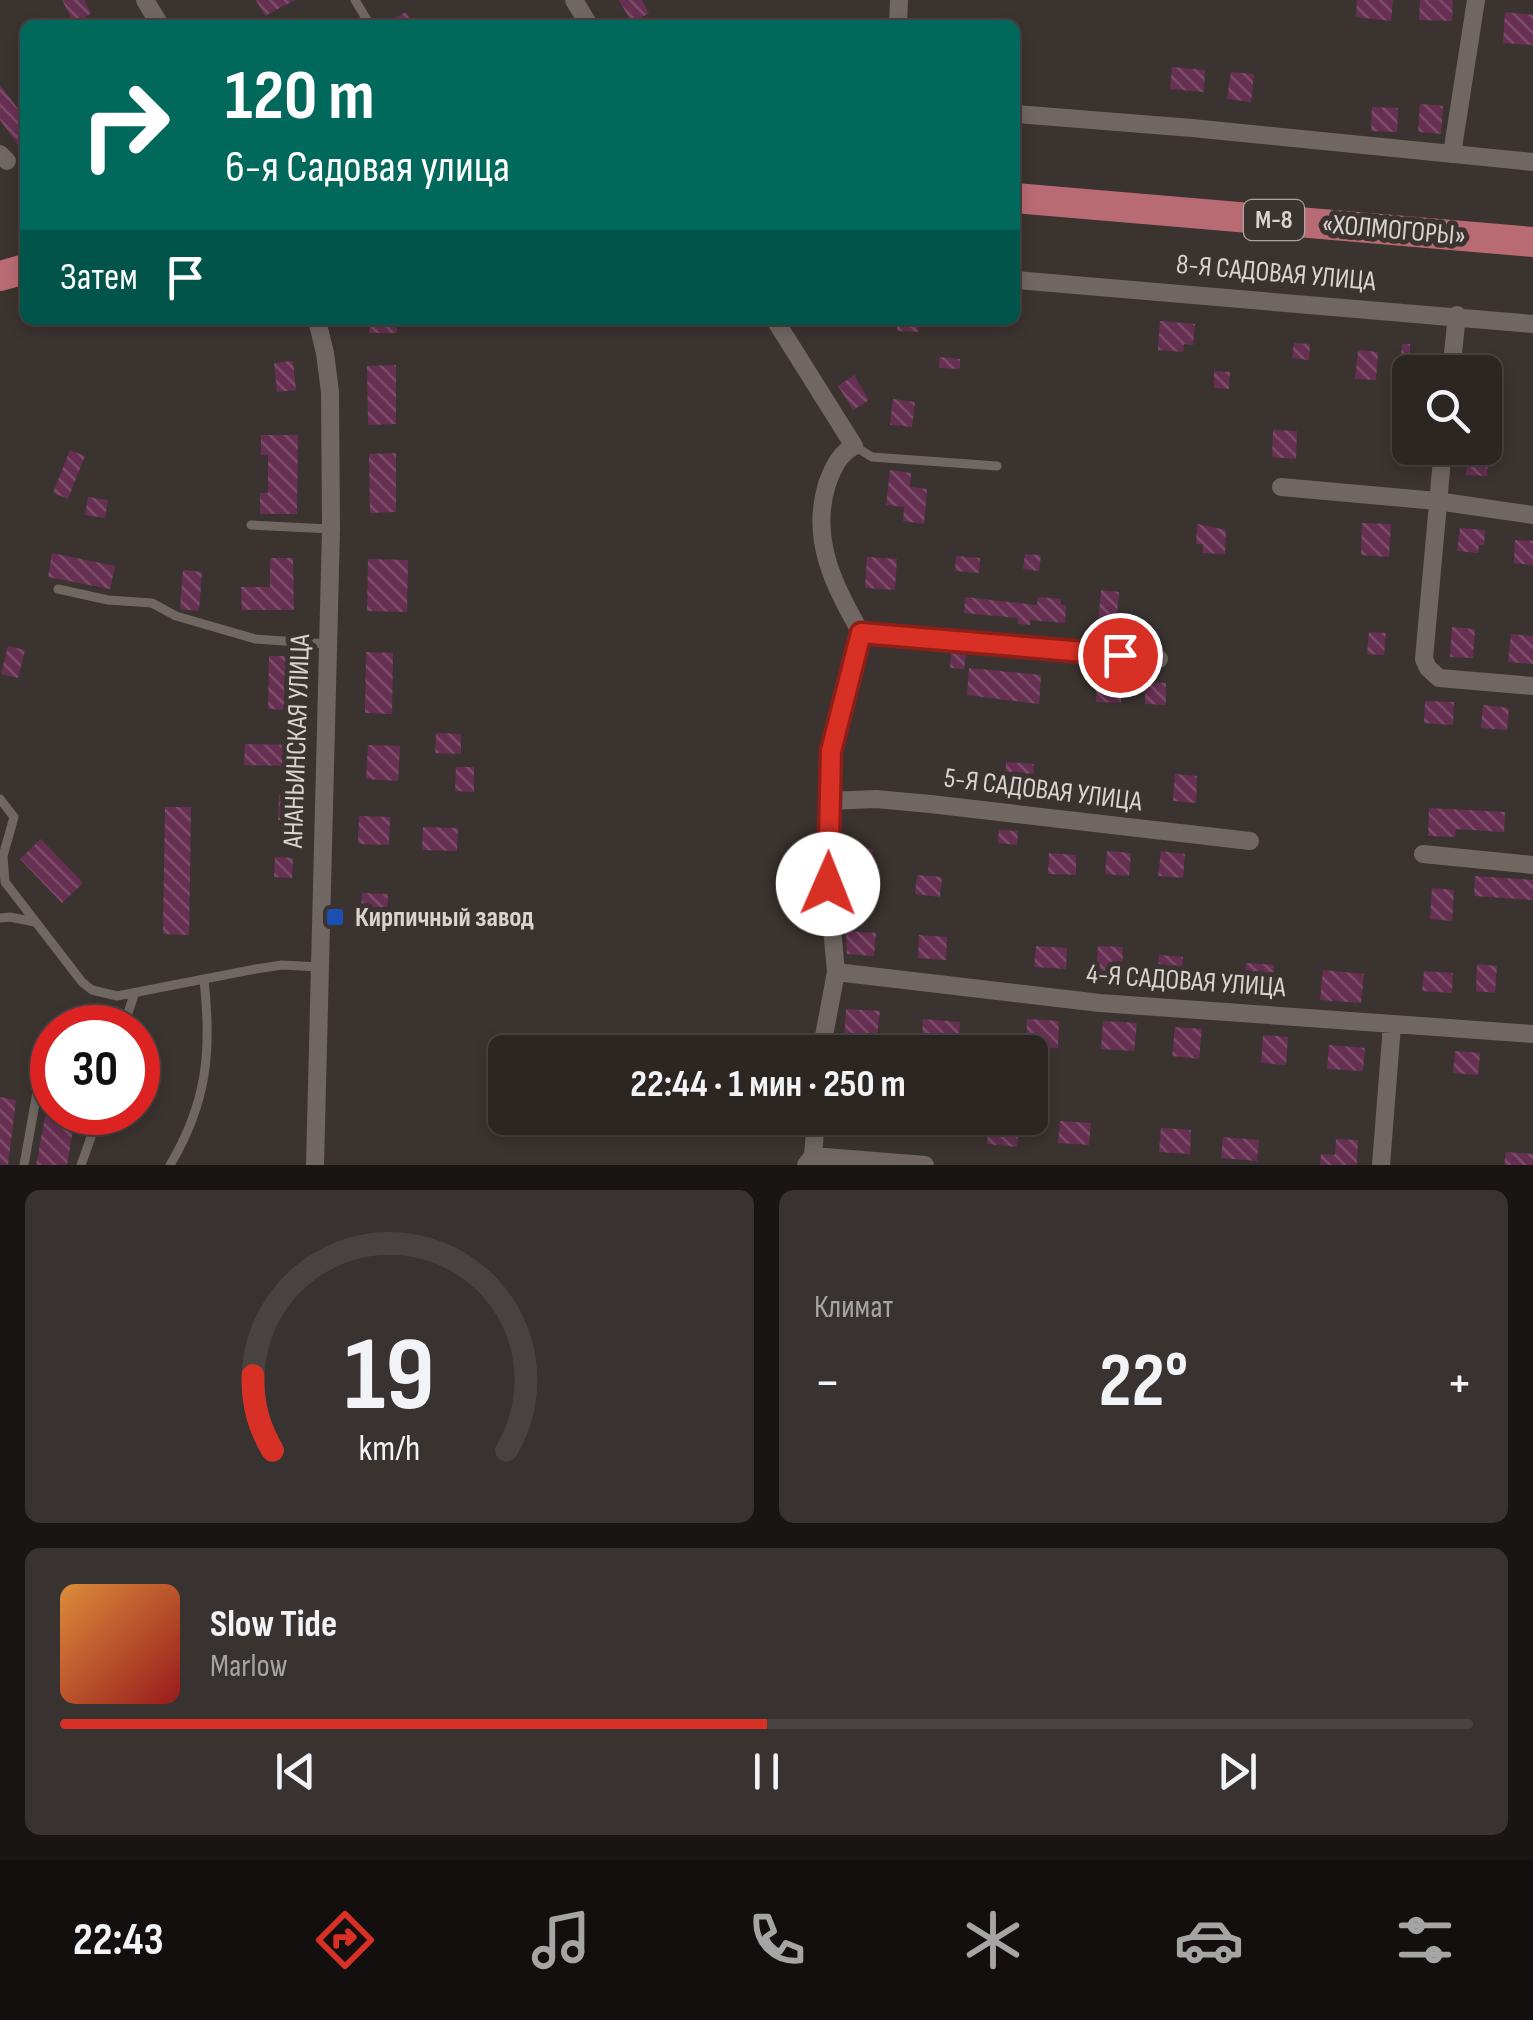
<!DOCTYPE html>
<html lang="ru">
<head>
<meta charset="utf-8">
<style>
	body { margin:0; font-family:"Sofia Sans Condensed",sans-serif; background:#383230; color:#f1f3f6; height:100vh; display:flex; flex-direction:column; font-size:38px; white-space:nowrap }
	* { box-sizing:border-box; margin:0 }
	p { font-size:32px; color:#a6a5a6 }
	.icon { flex:none; width:55px; height:55px; fill:none; stroke:currentColor; stroke-width:2; stroke-linecap:round; stroke-linejoin:round }
	.map { position:relative; height:1165px; overflow:hidden }
	.drawer { display:flex; flex-direction:column; gap:25px; padding:25px; background:#181513; flex:1 }
	.drawer>* { flex:none }
	.hud { position:absolute; left:20px; top:20px; width:1000px; height:305px; border-radius:15px; box-shadow:0 5px 15px #0003,0 0 0 2px #484341; background:#00695c; color:#fff; overflow:hidden }
	.tools { position:absolute; left:1392px; top:355px; display:grid; gap:20px }
	.tools a { display:grid; place-items:center; width:110px; height:110px; border-radius:15px; background:#2c2623; box-shadow:0 5px 15px #0003,0 0 0 2px #484341; font-size:50px }
	.speed { position:absolute; left:30px; top:1005px; display:flex; gap:20px; font-size:50px; font-weight:700; text-align:center }
	.speed>* { display:grid; place-content:center; width:130px; height:130px; border-radius:50%; background:#2c2623; box-shadow:0 5px 15px #0003,0 0 0 2px #484341; line-height:1 }
	.speed .limit { border:15px solid #d22; background:#fff; color:#111 }
	.pin { position:absolute; display:grid; place-items:center; width:85px; height:85px; color:#fff; margin:-42px; border:5px solid #fff; border-radius:50%; box-shadow:0 2px 10px #0007 }
	.me { position:absolute; width:110px; margin:-55px; rotate:1deg; stroke-linejoin:round; filter:drop-shadow(0 0 8px #0008) }
	.turn { display:flex; align-items:center; gap:35px; height:210px; padding:0 40px; font-size:45px }
	.turn .icon { width:130px; height:130px; stroke-width:2.5 }
	.turn b { display:block; font-size:70px; line-height:85px }
	.then { display:flex; align-items:center; height:95px; padding:0 40px; background:#0003; gap:20px; font-size:38px }
	.big { font-size:75px; font-weight:700; line-height:1.1 }
	.drawer .widget { flex:1; display:flex; flex-direction:column; justify-content:center; gap:15px; min-width:0; padding:0 35px; border-radius:15px; background:#383230 }
	.drawer .dial { align-items:center; gap:0 }
	.dial svg { height:260px; overflow:visible; fill:none; stroke:#484341; stroke-width:7; stroke-linecap:round; text-anchor:middle }
	.dial text { fill:#f1f3f6; stroke:none }
	.song { display:flex; align-items:center; gap:30px }
	.cover { width:120px; height:120px; border-radius:15px; background:linear-gradient(135deg,hsl(30 70% 55%),hsl(0 70% 35%)) }
	.played { height:10px; border-radius:5px; background:linear-gradient(90deg,#d93025 50%,#484341 50%) }
	.keys { display:flex; justify-content:space-around; direction:ltr }
	.heat { display:flex; justify-content:space-between; align-items:center; font-size:55px; direction:ltr }
	.drawer .tiles { flex:1; display:grid; gap:25px; grid-template-columns:1fr 1fr }
	.widget:last-child { grid-column:span 2 }
	.trip { position:absolute; left:488px; top:1035px; width:560px; height:100px; border-radius:15px; background:#2c2623; box-shadow:0 5px 15px #0003,0 0 0 2px #484341; font-weight:700; line-height:100px; text-align:center }
	.dock { display:flex; height:160px; justify-content:space-around; align-items:center; background:#120f0e; color:#a6a5a6 }
	.dock .icon { width:70px; height:70px }
	.dock .selected { color:#d93025 }
	.dock b { font-size:45px; color:#f1f3f6 }
	.map>svg:first-child { display:block }
	.building { fill:url(#building-back-hatch) }
	.lines { fill:none; stroke-linecap:round; stroke-linejoin:round }
	.lane { stroke:#706762; stroke-width:9 }
	.street { stroke:#706762; stroke-width:18 }
	.highway { stroke:#b96b73; stroke-width:30 }
	.route-casing { stroke:#8d1f18; stroke-width:25 }
	.route { stroke:#d93025; stroke-width:18 }
	.transit-dot { fill:#1a4fb4; stroke:#3b332f; stroke-width:4 }
	.labels { text-anchor:middle; dominant-baseline:central; stroke-width:10; stroke-linejoin:round; paint-order:stroke }
	.shield { fill:#3b332f; stroke:#aaa4a1; stroke-width:2.5 }
	.shield-label { font-size:25px; font-weight:bold; fill:#d9d4d2 }
	.street-label { font-size:28px; fill:#d9d4d2; stroke:#3b332f }
	.poi-label { font-size:28px; font-weight:bold; fill:#d9d4d2; stroke:#3b332f; text-anchor:start }
</style>
</head>
<body>
<div class="map">
<svg width="1533" height="1165" viewBox="0 0 1533 1165">
	<defs>
		<pattern id="building-back-hatch" width="6" height="6" patternUnits="userSpaceOnUse" patternTransform="scale(2.5)"><rect width="6" height="6" fill="#673052"/><path d="M-1 5l2 2M0 0l6 6M5-1l2 2" fill="none" stroke="#7c4d6a"/></pattern>
	</defs>
	<rect width="100%" height="100%" fill="#3b332f"/>
	<!-- building -->
	<path class="building" d="M62 0H84L91 13 85 17 89 25H75Z
		M256 0H295L265 16Z
		M619 0H642L649 13 632 23Z
		M1357 0H1393L1391 21 1356 17Z
		M1420 0H1453L1452 21 1419 20Z
		M406 12 413 25H381Z
		M1505 12 1533 15V45L1503 43Z
		M1172 67 1205 70 1204 92 1170 89Z
		M1231 72 1254 74 1251 102 1227 99Z
		M0 85 25 118V155L0 120Z
		M1420 104 1443 106 1441 134 1418 132Z
		M1372 107 1398 108 1397 132 1371 131Z
		M370 320H397V333H369Z
		M897 320H919L918 332 897 331Z
		M1160 321 1195 324 1193 345 1184 344 1183 352 1158 350Z
		M1294 343 1310 344 1309 360 1292 358Z
		M1402 344H1410V358L1421 359 1420 372H1410V382L1399 381Z
		M1358 350 1378 352 1376 380 1355 379Z
		M939 357 960 359V369L939 368Z
		M293 361 296 390 277 392 274 363Z
		M396 365V424L368 425 367 366Z
		M1214 371 1230 372 1229 389 1214 388Z
		M854 375 869 400 853 410 838 386Z
		M893 399 915 402 912 427 890 425Z
		M1273 430 1297 431 1296 459 1272 457Z
		M261 435H298L297 514H260V493H268V455H261Z
		M70 450 85 456 68 499 53 493Z
		M396 453V512L370 513 369 454Z
		M1468 456 1488 457 1487 476 1466 475Z
		M890 470 911 473 910 487 927 489 924 524 903 521 904 507 886 505Z
		M88 497 108 500 105 518 85 515Z
		M1362 523 1391 524 1389 557 1361 555Z
		M1197 524 1226 530 1225 554 1202 553 1203 544H1196Z
		M1460 528 1485 530 1484 545H1479L1478 553 1457 551Z
		M1515 540 1533 541V565L1514 563Z
		M52 553 115 566 110 589 48 577Z
		M1025 554 1041 555 1039 571 1023 569Z
		M956 556 980 558 979 573 955 571Z
		M867 557 897 559 895 590 865 588Z
		M270 558H293L294 610H242L241 587H270Z
		M368 559 408 560 407 612 367 611Z
		M183 570 202 572 199 611 180 609Z
		M1101 590 1119 592 1116 626 1098 624Z
		M965 597 1037 605 1038 597 1061 599V605H1066L1065 623 1030 620V625L1018 624V618L964 613Z
		M1452 627 1475 629 1473 658 1450 657Z
		M1369 632 1386 633 1384 655 1367 654Z
		M1511 634 1533 636V664L1508 662Z
		M8 646 25 650 18 678 1 674Z
		M366 652 393 653 392 714 365 713Z
		M951 653 966 655 964 669 950 668Z
		M269 656H295L294 710 268 709Z
		M969 668 1041 675 1039 704 967 695Z
		M1097 682 1122 683 1121 703 1096 702Z
		M1145 682 1166 683V705L1145 704Z
		M1425 701 1454 702 1453 725 1424 723Z
		M1483 705 1509 708 1507 730 1481 728Z
		M436 733 461 734V754L435 753Z
		M245 744 292 745 291 766 244 765Z
		M368 745 400 746 398 781 366 779Z
		M1006 762 1034 764 1033 790 1005 789Z
		M456 767H474V792L455 791Z
		M1175 774 1197 776 1196 803 1173 801Z
		M279 794 295 795 293 821 278 820Z
		M165 807H191L189 935 163 934Z
		M1429 808 1505 812 1504 832 1456 829 1455 837 1428 836Z
		M359 816 390 817 389 845 358 844Z
		M423 827 458 828 457 851 422 850Z
		M999 830 1018 831 1017 845 998 843Z
		M41 839 83 883 62 903 20 859Z
		M848 847 873 849 871 872 847 870Z
		M1107 851 1131 853 1129 876 1105 874Z
		M1161 851 1185 854 1183 878 1158 876Z
		M1049 853 1076 855V875L1048 874Z
		M275 857 293 858 292 878 274 877Z
		M917 875 942 877 940 897 915 894Z
		M1475 876 1533 880V900L1474 896Z
		M1432 888 1454 890 1452 921 1430 919Z
		M362 893 388 894 387 917 361 916Z
		M846 931 876 933 874 956 847 954Z
		M919 935 947 937 946 960 918 958Z
		M1036 946 1067 948 1066 969 1034 967Z
		M1098 946 1123 947 1122 974 1096 972Z
		M1159 955 1183 957 1181 984 1157 983Z
		M1246 963 1274 965 1273 986 1245 984Z
		M1477 964 1497 966 1495 993 1476 991Z
		M1323 970 1364 974 1361 1003 1320 1000Z
		M1424 971 1453 973 1452 993 1422 991Z
		M846 1009 880 1011 876 1046 844 1043Z
		M923 1019 960 1022 958 1052H921Z
		M1027 1019 1059 1021 1058 1048 1026 1046Z
		M1103 1021 1137 1023 1134 1051 1101 1049Z
		M1175 1027 1202 1029 1199 1059 1172 1056Z
		M1263 1035 1288 1037 1286 1065 1261 1063Z
		M1329 1045 1365 1048 1363 1071 1327 1069Z
		M1455 1051 1480 1053 1478 1075 1453 1073Z
		M0 1097 16 1100 8 1165H0Z
		M46 1112H76L67 1165H36Z
		M864 1118H903V1134L864 1132Z
		M1060 1121 1091 1123 1089 1145 1058 1143Z
		M989 1123 1019 1127 1017 1147 987 1144Z
		M1161 1128 1191 1130 1190 1154 1159 1152Z
		M1223 1137 1259 1140 1257 1161 1221 1158Z
		M1336 1139 1358 1140 1357 1165H1320L1321 1154 1335 1155Z
		M1506 1152 1533 1154V1165H1504Z"/>
	<g class="lines">
		<!-- lane -->
		<path class="lane" d="M355 0 370 25
			M854 446 872 457 997 466
			M251 525 331 529
			M58 589 108 600 152 603 176 616 255 639 327 644
			M0 799 14 817 3 856 5 882 82 982 92 990 117 996 256 969 282 965 319 967
			M0 918 10 917 35 922
			M123 1028 134 995
			M24 1165 47 1036 53 1025 71 1018 116 1028
			M81 1165 100 1112
			M170 1165C207 1103 212 1051 204 980"/>
		<!-- street -->
		<path class="street" d="M145 0 160 25
			M574 0 589 25
			M898 25 899 0
			M1016 114 1192 128 1533 162
			M0 154 7 161
			M1452 154 1476 0
			M1015 280 1533 324
			M775 320 854 446C839 454 833 468 827 484 810 540 834 585 861 633L831 751 828 884 836 972 821 1052
			M1451 372 1457 315
			M1443 448 1424 659 1428 668 1439 678 1533 686
			M1281 487 1437 501 1533 515
			M861 633 1159 659
			M829 801 876 799 930 804 1250 841
			M1423 854 1533 865
			M836 972 1100 1003 1533 1034
			M813 1156 925 1165
			M315 1165 331 529 330 392 325 353 317 320
			M806 1165 813 1156 816 1118
			M1381 1165 1392 1025"/>
		<!-- highway -->
		<path class="highway" d="M1015 198 1533 242
			M0 276 25 269"/>
	</g>
	<g class="lines">
		<defs>
			<path id="route" d="M828 884 831 751 861 633 1120 655"/>
		</defs>
		<!-- route casing -->
		<use href="#route" class="route-casing"/>
		<!-- route -->
		<use href="#route" class="route"/>
	</g>
	<!-- markers -->
	<rect class="transit-dot" x="325" y="907" width="20" height="20" rx="5"/>
	<g class="labels">
		<!-- shield labels -->
		<rect class="shield" x="1244" y="200" width="60" height="40" rx="8"/>
		<g class="shield-label">
			<text x="1274" y="220">М-8</text>
		</g>
		<!-- street labels -->
		<g class="street-label">
			<text transform="translate(1394 230) rotate(5)">«ХОЛМОГОРЫ»</text>
			<text transform="translate(1276 273) rotate(5)">8-Я САДОВАЯ УЛИЦА</text>
			<text transform="translate(297 741) rotate(-88)">АНАНЬИНСКАЯ УЛИЦА</text>
			<text transform="translate(1043 790) rotate(7)">5-Я САДОВАЯ УЛИЦА</text>
			<text transform="translate(1186 981) rotate(4)">4-Я САДОВАЯ УЛИЦА</text>
		</g>
		<!-- poi labels -->
		<g class="poi-label">
			<text x="355" y="917">Кирпичный завод</text>
		</g>
	</g>
</svg>
<div class="tools">
<a><svg class="icon" aria-label="search" viewBox="0 0 24 24"><circle cx="10" cy="10" r="6"/><path d="M15 15l6 6"/></svg></a>
</div>
<div class="speed"><div class="limit">30</div></div>
<div class="pin" style="left:1120px;top:655px;background:#d93025"><svg class="icon" aria-label="arrive" viewBox="0 0 24 24"><path d="M6 21V4h12l-3 4 3 4H6"/></svg></div>
<svg class="me" style="left:828px;top:884px" viewBox="-20 -20 40 40"><circle r="19" fill="#fff"/><path d="M0-13L10 11 0 6-10 11z" fill="#d93025"/></svg>
<div class="trip">22:44 · 1 мин · 250 m</div>
<div class="hud">
<div class="turn"><svg class="icon" aria-label="right" viewBox="0 0 24 24"><path d="M7 20v-9h11M14 6l5 5-5 5"/></svg><div><b>120 m</b>6-я Садовая улица</div></div>
<div class="then">Затем<svg class="icon" aria-label="arrive" viewBox="0 0 24 24"><path d="M6 21V4h12l-3 4 3 4H6"/></svg></div>
</div>
</div>
<section class="drawer">
<div class="tiles">
<div class="widget dial"><svg viewBox="0 0 100 80">
<path d="M14 69A42 42 0 1 1 86 69"/>
<path d="M14 69A42 42 0 0 1 8 46" stroke="#d93025"/>
<text x="50" y="56" font-size="32" font-weight="700">19</text>
<text x="50" y="72" font-size="11">km/h</text>
</svg></div>
<div class="widget"><p>Климат</p>
<div class="heat"><a>−</a><b class="big">22°</b><a>+</a></div>
</div>
<div class="widget">
<div class="song"><i class="cover"></i><div><b>Slow Tide</b><p>Marlow</p></div></div>
<div class="played"></div>
<div class="keys"><svg class="icon" aria-label="previous" viewBox="0 0 24 24"><path d="M18 5L8 12l10 7zM5 5v14"/></svg><svg class="icon" aria-label="pause" viewBox="0 0 24 24"><path d="M8 5v14M16 5v14"/></svg><svg class="icon" aria-label="next" viewBox="0 0 24 24"><path d="M6 5l10 7-10 7zM19 5v14"/></svg></div>
</div>
</div>
</section>
<nav class="dock">
<b>22:43</b>
<svg class="icon selected" aria-label="directions" viewBox="0 0 24 24"><path d="M12 3l9 9-9 9-9-9zM9 14v-3h6M13 9l2 2-2 2"/></svg>
<svg class="icon" aria-label="music" viewBox="0 0 24 24"><path d="M9 18V5l10-2v13"/><circle cx="6" cy="18" r="3"/><circle cx="16" cy="16" r="3"/></svg>
<svg class="icon" aria-label="phone" viewBox="0 0 24 24"><path d="M5 4h4l2 5-3 2q2 4 5 5l2-3 5 2v4C11 20 4 13 5 4z"/></svg>
<svg class="icon" aria-label="climate" viewBox="0 0 24 24"><path d="M12 3v18M4 7l16 10M4 17L20 7"/></svg>
<svg class="icon" aria-label="car" viewBox="0 0 24 24"><path d="M5 17H2v-5l4-1 3-4h7l3 4 3 1v5h-3M9 17h6M6 11h13"/><circle cx="7" cy="17" r="2"/><circle cx="17" cy="17" r="2"/></svg>
<svg class="icon" aria-label="filters" viewBox="0 0 24 24"><path d="M4 7h16M4 17h16"/><circle cx="9" cy="7" r="2"/><circle cx="15" cy="17" r="2"/></svg>
</nav>
</body>
</html>
